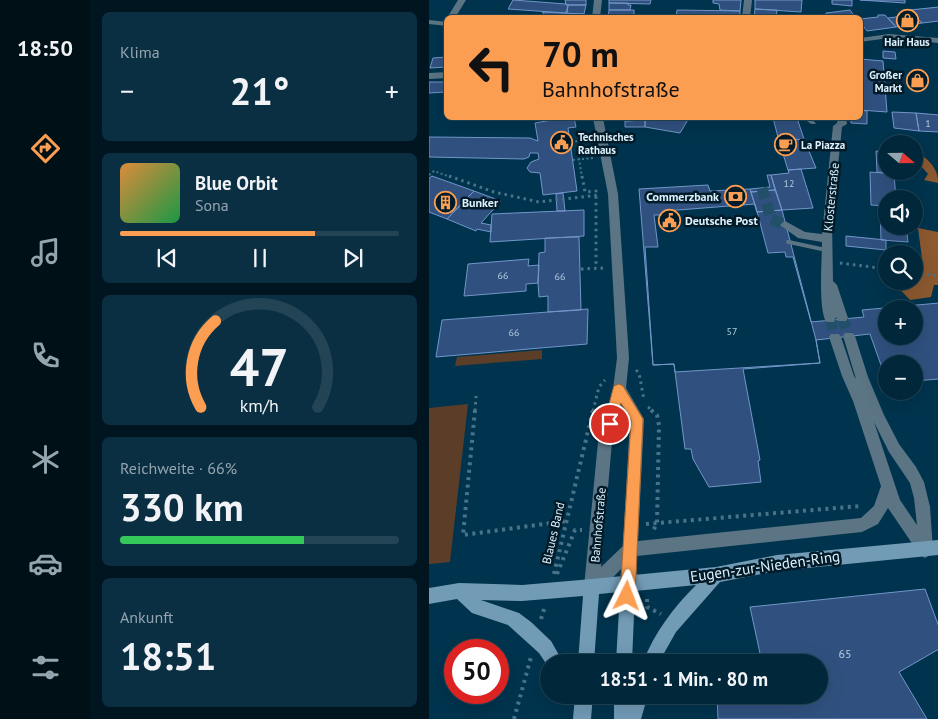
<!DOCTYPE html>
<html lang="de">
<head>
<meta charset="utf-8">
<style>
	body { margin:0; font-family:"PT Sans",sans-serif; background:#0a2f42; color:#f1f3f6; height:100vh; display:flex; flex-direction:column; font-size:19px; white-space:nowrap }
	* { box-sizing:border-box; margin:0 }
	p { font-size:16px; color:#95a5af }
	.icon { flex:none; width:28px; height:28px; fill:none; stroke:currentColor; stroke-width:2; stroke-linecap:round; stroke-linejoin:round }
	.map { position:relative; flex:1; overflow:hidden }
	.details { display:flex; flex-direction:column; gap:12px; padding:12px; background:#001520; width:339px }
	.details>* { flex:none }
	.top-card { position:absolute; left:15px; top:15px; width:419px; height:105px; border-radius:8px; box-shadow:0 5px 20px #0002,0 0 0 1px #224454; background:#fc9e52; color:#111; overflow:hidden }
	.needle { width:32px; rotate:110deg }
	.controls { position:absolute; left:449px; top:135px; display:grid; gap:10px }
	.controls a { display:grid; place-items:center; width:45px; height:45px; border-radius:50%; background:#00273a; box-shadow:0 5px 20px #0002,0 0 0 1px #224454; font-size:25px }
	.speed { position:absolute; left:15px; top:639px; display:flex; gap:10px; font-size:25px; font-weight:700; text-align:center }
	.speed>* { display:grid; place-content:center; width:65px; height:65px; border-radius:50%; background:#00273a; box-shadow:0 5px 20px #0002,0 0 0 1px #224454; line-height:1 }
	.speed .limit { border:8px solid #d22; background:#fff; color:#111 }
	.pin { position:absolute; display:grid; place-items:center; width:42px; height:42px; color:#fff; margin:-21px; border:2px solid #fff; border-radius:50%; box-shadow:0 1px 5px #0007 }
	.me { position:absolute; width:55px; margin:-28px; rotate:3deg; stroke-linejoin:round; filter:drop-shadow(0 0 4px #0008) }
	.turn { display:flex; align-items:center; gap:18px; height:105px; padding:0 15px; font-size:22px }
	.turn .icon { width:65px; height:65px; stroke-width:2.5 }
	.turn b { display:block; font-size:35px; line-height:42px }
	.big { font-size:38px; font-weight:800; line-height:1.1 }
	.details .tile { flex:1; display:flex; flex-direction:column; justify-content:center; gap:8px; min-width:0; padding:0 18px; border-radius:8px; background:#0a2f42 }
	.details .dial { align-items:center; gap:0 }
	.dial svg { height:130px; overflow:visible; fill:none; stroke:#224454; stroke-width:7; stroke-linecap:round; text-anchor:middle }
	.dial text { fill:#f1f3f6; stroke:none }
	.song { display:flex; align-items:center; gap:15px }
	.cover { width:60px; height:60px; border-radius:8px; background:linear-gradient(135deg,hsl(30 70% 55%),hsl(140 70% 35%)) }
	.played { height:5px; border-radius:2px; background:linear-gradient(90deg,#fc9e52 70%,#224454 70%) }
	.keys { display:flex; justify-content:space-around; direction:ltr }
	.heat { display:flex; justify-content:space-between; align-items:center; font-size:28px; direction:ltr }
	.charge { height:8px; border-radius:4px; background:linear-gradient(90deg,#34c759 66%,#224454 0) }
	.trip { position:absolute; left:111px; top:654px; width:288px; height:50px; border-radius:25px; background:#00273a; box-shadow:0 5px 20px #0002,0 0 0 1px #224454; font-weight:800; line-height:50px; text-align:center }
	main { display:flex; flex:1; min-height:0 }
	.tabs { display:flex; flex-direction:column; width:90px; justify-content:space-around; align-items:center; background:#001017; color:#95a5af }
	.tabs .icon { width:35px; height:35px }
	.tabs .selected { color:#fc9e52 }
	.tabs b { font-size:22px; color:#f1f3f6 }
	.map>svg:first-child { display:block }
	.green { fill:#5c3e28 }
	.forest { fill:#8c5930 }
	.building { fill:#30517f; stroke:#7296ca; fill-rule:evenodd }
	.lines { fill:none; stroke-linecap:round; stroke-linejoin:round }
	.street-tunnel { stroke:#215068; stroke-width:11; stroke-dasharray:11 5.5; stroke-linecap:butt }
	.path-far2 { stroke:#497388; stroke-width:2; stroke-dasharray:2 2.5; stroke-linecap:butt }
	.path-far1 { stroke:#497388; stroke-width:3; stroke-dasharray:2.5 4; stroke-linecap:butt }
	.path { stroke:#497388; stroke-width:4; stroke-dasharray:3 4.5; stroke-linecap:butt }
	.lane { fill:#5b7585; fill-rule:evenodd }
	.street { fill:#5b7585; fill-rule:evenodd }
	.secondary { fill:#729bb6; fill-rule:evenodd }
	.route { fill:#fc9e52; stroke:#a46735 }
	.labels { text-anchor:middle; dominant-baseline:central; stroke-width:5; stroke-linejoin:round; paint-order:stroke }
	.number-label { font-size:10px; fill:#b3cade }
	.far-poi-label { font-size:11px; font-weight:bold; fill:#dff2fe; stroke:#011b29; text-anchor:start }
	.poi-label { font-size:12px; font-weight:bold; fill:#dff2fe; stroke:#011b29; text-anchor:start }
	.street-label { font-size:12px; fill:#dff2fe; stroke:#011b29 }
	.near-number-label { font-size:12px; fill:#b3cade }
	.near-street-label { font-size:15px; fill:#dff2fe; stroke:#011b29 }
</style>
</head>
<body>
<main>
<nav class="tabs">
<b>18:50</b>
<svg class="icon selected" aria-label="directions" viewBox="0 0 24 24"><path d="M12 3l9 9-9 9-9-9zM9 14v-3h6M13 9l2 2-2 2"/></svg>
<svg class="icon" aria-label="music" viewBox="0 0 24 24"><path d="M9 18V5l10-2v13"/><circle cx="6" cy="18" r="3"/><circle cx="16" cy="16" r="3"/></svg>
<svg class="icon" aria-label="phone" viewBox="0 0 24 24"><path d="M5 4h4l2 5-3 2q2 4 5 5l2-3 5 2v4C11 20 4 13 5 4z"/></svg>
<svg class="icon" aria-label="climate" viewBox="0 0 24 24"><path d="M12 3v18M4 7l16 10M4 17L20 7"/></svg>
<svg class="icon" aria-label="car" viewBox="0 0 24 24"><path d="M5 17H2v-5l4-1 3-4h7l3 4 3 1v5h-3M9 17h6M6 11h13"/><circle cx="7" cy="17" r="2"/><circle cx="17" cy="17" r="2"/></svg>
<svg class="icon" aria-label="filters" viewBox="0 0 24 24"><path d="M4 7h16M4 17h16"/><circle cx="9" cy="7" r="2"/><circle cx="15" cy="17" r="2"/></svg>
</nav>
<section class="details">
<div class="tile"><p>Klima</p>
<div class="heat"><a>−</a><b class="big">21°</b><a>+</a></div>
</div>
<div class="tile">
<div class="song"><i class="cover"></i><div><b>Blue Orbit</b><p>Sona</p></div></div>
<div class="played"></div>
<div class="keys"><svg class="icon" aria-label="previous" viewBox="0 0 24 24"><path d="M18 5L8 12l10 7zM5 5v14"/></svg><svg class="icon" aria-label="pause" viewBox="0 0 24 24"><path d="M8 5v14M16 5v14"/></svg><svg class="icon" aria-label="next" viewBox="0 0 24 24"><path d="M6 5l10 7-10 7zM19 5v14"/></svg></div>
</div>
<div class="tile dial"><svg viewBox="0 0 100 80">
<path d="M14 69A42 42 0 1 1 86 69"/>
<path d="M14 69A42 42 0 0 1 23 16" stroke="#fc9e52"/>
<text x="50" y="56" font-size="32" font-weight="700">47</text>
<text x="50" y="72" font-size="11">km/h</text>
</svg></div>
<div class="tile"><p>Reichweite · 66%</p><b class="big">330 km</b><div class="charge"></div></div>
<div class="tile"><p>Ankunft</p><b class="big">18:51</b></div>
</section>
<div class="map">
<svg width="510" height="719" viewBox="0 0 510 719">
	<rect width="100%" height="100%" fill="#00344e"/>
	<!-- green -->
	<path class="green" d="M113 350V359L26 366 28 357Z
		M39 404 21 562 0 564V408Z"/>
	<!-- forest -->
	<path class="forest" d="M485 152C498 156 510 169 509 183L495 180 499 174 486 159Z
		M489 228 509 232V285H505L502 297 481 300 463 281H485V268L494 266Z"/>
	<!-- building -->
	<path class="building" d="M84 0 137 4 139 5 137 13 79 9Z
		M136 0H157V5H137Z
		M180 0H222L221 4 180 3Z
		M284 0H312L311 11 291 10 290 4 284 3Z
		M326 0H373L372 12 326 9Z
		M403 0H423V6L403 4Z
		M431 0H476V3Z
		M180 3H199V5H202L201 10H180Z
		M139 5H157L155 14H138Z
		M510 7V21L493 23 481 10Z
		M326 9 348 10 347 18H325Z
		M180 10H205V18H179Z
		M248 10 311 11V18H247Z
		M421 10 427 18H398L397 13Z
		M113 12 155 14V18H120Z
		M449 15H456L467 27 438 31 431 22V19L449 17Z
		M483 15 493 23 467 27 459 18Z
		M454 51 466 52 467 59 454 58Z
		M18 57V67L1 68 4 58Z
		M431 59 454 61 458 112 431 110Z
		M0 82H18L16 92 0 93Z
		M431 110 438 111V124L422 123V118H431Z
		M463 112 487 113 490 131 465 128Z
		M487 113 510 115V132L490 131Z
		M123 118H145L147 127 139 128 148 191 114 195 111 173 101 172 98 168 102 162 110 159 109 153H101L100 157 95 159 0 157V137L101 138 109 141 106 123 123 120Z
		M195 118H216V120L196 121Z
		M216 118H260L251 133 216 127Z
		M344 118H368L375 139 350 141Z
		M216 120V127H196V121Z
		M375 139 387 168 359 170 350 141Z
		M447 151 458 152V171H472V174L448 172Z
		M372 169 384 208 353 210 342 175 360 173 359 170Z
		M441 172 465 174 467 199H458V206L442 205Z
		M338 175H342L346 190 322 192 321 189 341 187Z
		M3 176 45 191 18 219 0 212V178Z
		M279 185 281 191 321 189 328 212 353 210 387 340 391 363 314 369 331 460 329 461 332 482 280 487 264 459 262 449H256L245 364 224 365 210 189Z
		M346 190 353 210 328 212 322 192Z
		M45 191 72 201 52 223 62 225V232L48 229 47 231 18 219Z
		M134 193 136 211H128L127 194Z
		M326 204 339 253 356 252 357 257H364L382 322 435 317 433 310 510 303V379L485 381V364H458V382L441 334 387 340 391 363 246 372 245 364 224 365 216 247H229L225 215H236V211ZM458 309H485V336H458Z
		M451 206H458V226H477L479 242 452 240Z
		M155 210V236L61 242 63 214Z
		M417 236 457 240V250L417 246Z
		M150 237 152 310 119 312V296L110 297 109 283 110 253 116 252V238Z
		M100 259 99 266 110 265 109 283 97 284V291L35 296 39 264Z
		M159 309 158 344 7 357 13 320Z
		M496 589 510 627V649L470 672 498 719H289L288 695H390V662H322L332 658 321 607Z"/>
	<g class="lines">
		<!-- street-tunnel -->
		<path class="street-tunnel" d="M333 188 342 219 356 225
			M413 318 420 336
			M401 319 406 337"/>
		<!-- path-far2 -->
		<path class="path-far2" d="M144 160 164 158
			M0 175 5 171 24 178
			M153 178 147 140 152 139 154 149 163 148"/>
		<!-- path-far1 -->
		<path class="path-far1" d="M20 176 65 192 110 202 170 195
			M153 176 156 192 167 191V268
			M411 263 458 269
			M152 269 175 268
			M485 273 510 276
			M207 370 210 373 215 400
			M219 407 224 411
			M46 411 47 396
			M164 411 170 387 176 380"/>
		<!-- path -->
		<path class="path" d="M46 410 34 535 137 521
			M222 410 228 415 230 425 228 523 224 531
			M217 524 432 506
			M125 574 164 410
			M128 574 146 530H153
			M218 599V607L232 614
			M112 619 116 606
			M85 719 102 657"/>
		<!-- lane -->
		<path class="lane" d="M374 118H380L387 123 386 124H382Z
			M358 240H360L397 248 400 250 397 252 360 244H358L357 242Z"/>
		<!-- street -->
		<path class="street" d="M29 0H37L26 18H18Z
			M165 0H173L171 18H163Z
			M315 0H323L321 18H313Z
			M0 20 18 22V26L0 24Z
			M460 34 510 38V43L460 38 431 42V38Z
			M18 72V78L0 79V73Z
			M164 118H174L189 194 200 358 197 388 215 419 209 541 432 518 445 506 452 486 424 401 413 376 400 337 402 334H410L412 337 425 376 427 379 414 336 416 333H424L426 336 439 377 455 415 470 444 487 467 495 482 501 507 504 550 501 555 496 558 491 555 459 508 449 524 433 532 208 556 207 583 205 589 199 591 193 589 191 583 192 569 169 593 163 595 157 593 155 587 169 442 184 389 188 358 179 194ZM192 405 201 420 194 546 172 567 183 442ZM445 422 460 452 481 483 485 498 488 525 471 500Z
			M409 118H417L418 124 413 127 403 222 404 281 408 285 419 318 417 321H409L407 317 405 322H397C389 307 393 261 393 242L369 238 351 225 356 221 376 232 393 234 404 126 408 123Z"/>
		<!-- secondary -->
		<path class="secondary" d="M510 540V555L348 571 291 582 247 632 230 662H214C226 632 244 608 267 585L206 591 203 662H187L191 592 170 594 165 662H149L154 596 93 601 52 600 90 613 102 622 122 641 134 662H120V668L110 653 79 625 43 613 28 599 0 604V588L30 583 93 585 163 579 287 567 348 555Z
			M146 695H164L162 719H144Z
			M185 695H219L212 719H185Z"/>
	</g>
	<!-- route -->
	<path class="route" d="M190 384 194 386 214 419 206 596 203 601 198 603 193 601 191 596 202 420 192 403 185 428 181 430 176 428 175 424 184 389 185 386Z"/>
	<!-- icons -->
	<defs>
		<symbol id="shop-ring" viewBox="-11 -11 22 22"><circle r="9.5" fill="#011b29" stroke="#fc9e52" stroke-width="1.5"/><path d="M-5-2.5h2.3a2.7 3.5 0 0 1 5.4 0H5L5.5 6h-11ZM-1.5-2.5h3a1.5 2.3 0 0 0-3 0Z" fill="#fc9e52"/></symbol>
		<symbol id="civic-ring" viewBox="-11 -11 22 22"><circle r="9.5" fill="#011b29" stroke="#fc9e52" stroke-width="1.5"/><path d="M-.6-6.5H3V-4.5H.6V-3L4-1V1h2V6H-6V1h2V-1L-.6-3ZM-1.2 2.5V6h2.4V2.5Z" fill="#fc9e52"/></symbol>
		<symbol id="cafe-ring" viewBox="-11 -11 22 22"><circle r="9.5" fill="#011b29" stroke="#fc9e52" stroke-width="1.5"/><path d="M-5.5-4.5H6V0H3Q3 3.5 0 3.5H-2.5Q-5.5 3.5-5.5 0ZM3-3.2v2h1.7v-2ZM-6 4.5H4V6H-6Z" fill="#fc9e52"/></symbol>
		<symbol id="bank-ring" viewBox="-11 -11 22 22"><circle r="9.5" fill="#011b29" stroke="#fc9e52" stroke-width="1.5"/><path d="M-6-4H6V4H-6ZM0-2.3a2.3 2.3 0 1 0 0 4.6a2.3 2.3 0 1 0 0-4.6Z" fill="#fc9e52"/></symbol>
		<symbol id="building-ring" viewBox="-11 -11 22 22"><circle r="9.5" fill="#011b29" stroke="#fc9e52" stroke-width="1.5"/><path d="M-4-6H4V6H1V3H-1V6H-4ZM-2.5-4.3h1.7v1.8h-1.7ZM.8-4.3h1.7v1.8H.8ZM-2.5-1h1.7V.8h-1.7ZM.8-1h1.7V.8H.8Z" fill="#fc9e52"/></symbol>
	</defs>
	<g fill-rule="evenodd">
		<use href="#shop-ring" x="466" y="8" width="25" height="25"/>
		<use href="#shop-ring" x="476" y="68" width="25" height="25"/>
		<use href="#civic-ring" x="120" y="130" width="25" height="25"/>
		<use href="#cafe-ring" x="344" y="132" width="25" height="25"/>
		<use href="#bank-ring" x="294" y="184" width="25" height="25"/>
		<use href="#building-ring" x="4" y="190" width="25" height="25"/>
		<use href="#civic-ring" x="228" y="208" width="25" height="25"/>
	</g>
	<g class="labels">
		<!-- number labels -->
		<g class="number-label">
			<text x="499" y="123">1</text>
			<text x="360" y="183">12</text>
			<text x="74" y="275">66</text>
			<text x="131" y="276">66</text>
			<text x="303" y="331">57</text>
			<text x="85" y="332">66</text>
		</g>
		<!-- far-poi labels -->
		<g class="far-poi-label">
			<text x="478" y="42" text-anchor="middle">Hair Haus</text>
			<text x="473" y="75" text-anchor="end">Großer<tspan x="473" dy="13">Markt</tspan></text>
			<text x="149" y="137">Technisches<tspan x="149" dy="13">Rathaus</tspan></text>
			<text x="372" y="145">La Piazza</text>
		</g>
		<!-- poi labels -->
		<g class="poi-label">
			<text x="290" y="196" text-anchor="end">Commerzbank</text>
			<text x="33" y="202">Bunker</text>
			<text x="256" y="220">Deutsche Post</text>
		</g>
		<!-- street labels -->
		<g class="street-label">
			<text transform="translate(402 197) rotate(-84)">Klosterstraße</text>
			<text transform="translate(169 525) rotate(-85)">Bahnhofstraße</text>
			<text transform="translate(124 533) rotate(-77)">Blaues Band</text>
		</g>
		<!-- near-number labels -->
		<g class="near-number-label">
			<text x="416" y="653">65</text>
		</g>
		<!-- near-street labels -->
		<g class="near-street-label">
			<text transform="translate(336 566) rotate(-8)">Eugen-zur-Nieden-Ring</text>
		</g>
	</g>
</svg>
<div class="controls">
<a><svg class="needle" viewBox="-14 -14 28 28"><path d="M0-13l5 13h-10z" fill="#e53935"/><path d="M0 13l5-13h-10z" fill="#95a5af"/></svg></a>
<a><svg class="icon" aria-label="sound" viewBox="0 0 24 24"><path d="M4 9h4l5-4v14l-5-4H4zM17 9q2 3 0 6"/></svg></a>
<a><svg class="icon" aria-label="search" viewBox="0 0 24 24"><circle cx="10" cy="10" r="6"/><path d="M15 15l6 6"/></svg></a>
<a>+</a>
<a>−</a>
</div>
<div class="speed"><div class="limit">50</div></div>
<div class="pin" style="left:181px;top:424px;background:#d93025"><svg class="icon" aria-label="arrive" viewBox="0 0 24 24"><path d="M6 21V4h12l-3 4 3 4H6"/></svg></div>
<svg class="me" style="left:198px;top:596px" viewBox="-20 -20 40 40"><path d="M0-17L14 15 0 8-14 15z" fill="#fc9e52" stroke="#fff" stroke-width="4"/></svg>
<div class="trip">18:51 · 1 Min. · 80 m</div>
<div class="top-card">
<div class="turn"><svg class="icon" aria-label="left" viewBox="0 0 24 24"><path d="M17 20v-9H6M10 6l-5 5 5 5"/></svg><div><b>70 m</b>Bahnhofstraße</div></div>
</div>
</div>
</main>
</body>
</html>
